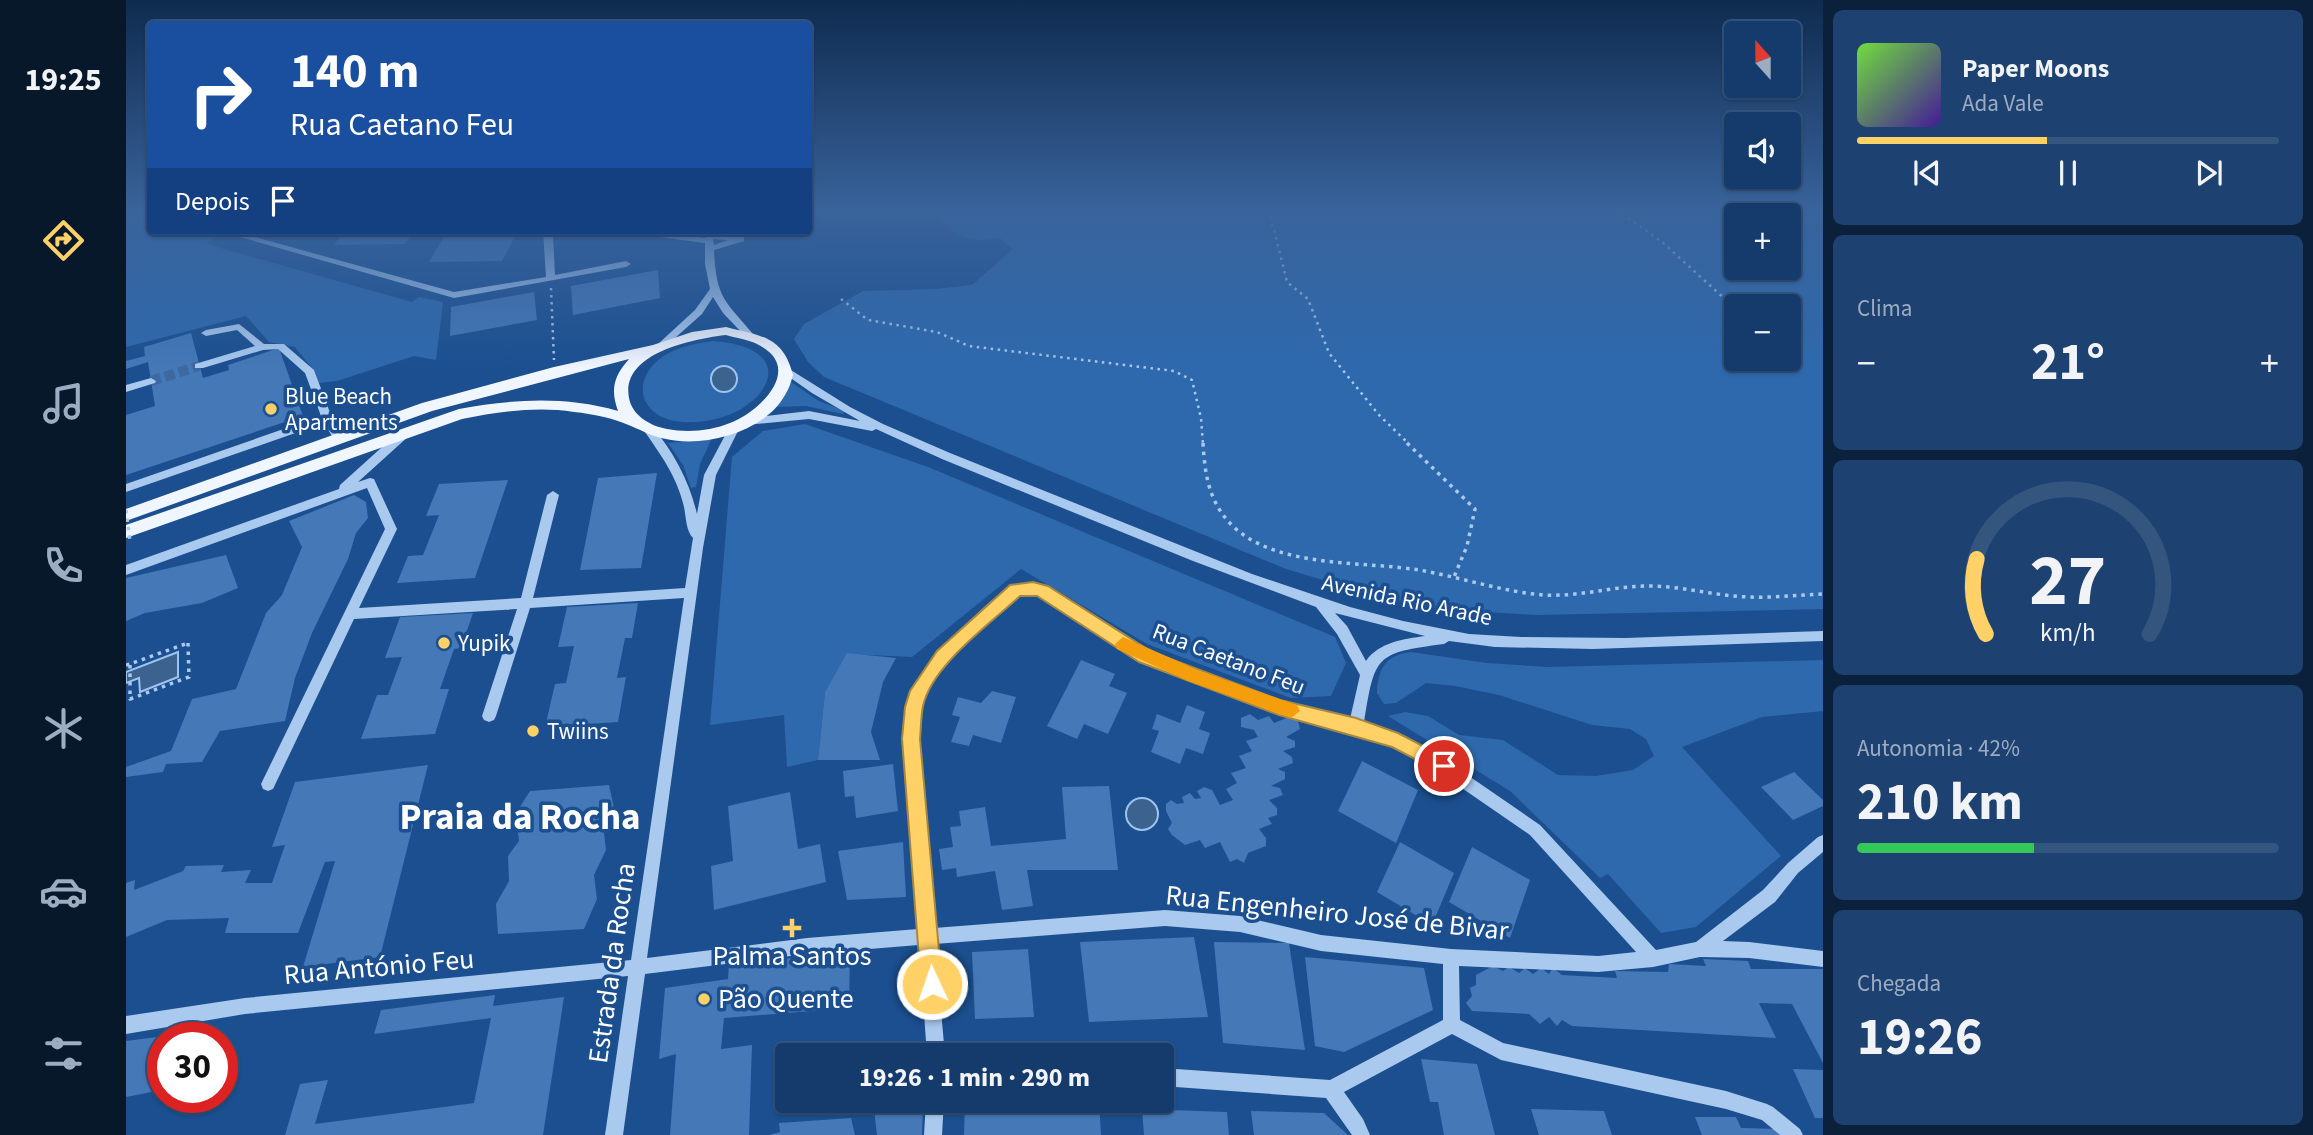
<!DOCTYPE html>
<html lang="pt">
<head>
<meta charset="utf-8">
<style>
	body { margin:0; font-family:"Source Sans 3",sans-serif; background:#1d4271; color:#f1f3f6; height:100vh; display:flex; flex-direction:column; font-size:26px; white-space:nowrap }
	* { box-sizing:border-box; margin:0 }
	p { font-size:23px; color:#9dadc1 }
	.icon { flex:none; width:38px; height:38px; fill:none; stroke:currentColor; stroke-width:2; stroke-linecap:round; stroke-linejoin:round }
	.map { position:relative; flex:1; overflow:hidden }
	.side { display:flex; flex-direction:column; gap:10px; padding:10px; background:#0b203b; width:490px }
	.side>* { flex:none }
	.guide { position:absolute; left:21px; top:21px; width:665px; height:214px; border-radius:7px; box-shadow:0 2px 5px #0004,0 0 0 2px #33557e; background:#1a4fa0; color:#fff; overflow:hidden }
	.needle { width:46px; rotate:339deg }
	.tools { position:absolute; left:1598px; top:21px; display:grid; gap:14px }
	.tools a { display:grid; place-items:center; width:77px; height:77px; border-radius:7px; background:#143b6b; box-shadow:0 2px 5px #0004,0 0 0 2px #33557e; font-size:35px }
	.speed { position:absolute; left:21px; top:1022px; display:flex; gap:14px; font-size:35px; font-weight:700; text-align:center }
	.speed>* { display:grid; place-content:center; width:91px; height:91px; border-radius:50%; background:#143b6b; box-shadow:0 2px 5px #0004,0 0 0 2px #33557e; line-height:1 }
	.speed .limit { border:10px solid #d22; background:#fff; color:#111 }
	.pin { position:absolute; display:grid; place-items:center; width:60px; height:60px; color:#fff; margin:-30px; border:4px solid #fff; border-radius:50%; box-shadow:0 2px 7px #0007 }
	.me { position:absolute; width:77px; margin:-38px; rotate:357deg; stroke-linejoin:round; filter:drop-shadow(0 0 5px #0008) }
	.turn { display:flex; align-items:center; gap:24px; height:147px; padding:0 28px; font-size:32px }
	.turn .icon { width:91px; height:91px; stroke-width:2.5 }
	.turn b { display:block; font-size:49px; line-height:60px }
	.then { display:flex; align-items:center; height:66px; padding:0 28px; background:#0003; gap:14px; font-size:26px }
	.big { font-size:52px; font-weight:700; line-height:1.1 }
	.side .tile { flex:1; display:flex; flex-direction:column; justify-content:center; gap:10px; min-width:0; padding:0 24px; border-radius:10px; background:#1d4271 }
	.side .dial { align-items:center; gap:0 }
	.dial svg { height:182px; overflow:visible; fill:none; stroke:#33557e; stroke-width:7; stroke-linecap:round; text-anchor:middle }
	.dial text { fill:#f1f3f6; stroke:none }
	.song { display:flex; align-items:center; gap:21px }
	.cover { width:84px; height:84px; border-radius:10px; background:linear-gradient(135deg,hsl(100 70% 55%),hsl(260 70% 35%)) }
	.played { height:7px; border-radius:4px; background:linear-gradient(90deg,#ffd166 45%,#33557e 45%) }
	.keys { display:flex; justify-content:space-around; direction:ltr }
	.heat { display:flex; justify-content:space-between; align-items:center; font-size:38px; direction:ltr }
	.charge { height:10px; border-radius:5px; background:linear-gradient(90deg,#34c759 42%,#33557e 0) }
	.trip { position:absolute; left:649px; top:1043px; width:399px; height:70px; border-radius:7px; background:#143b6b; box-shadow:0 2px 5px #0004,0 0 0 2px #33557e; font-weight:700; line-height:70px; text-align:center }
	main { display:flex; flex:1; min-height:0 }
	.tabs { display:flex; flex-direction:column; width:126px; justify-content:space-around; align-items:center; background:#08182b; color:#9dadc1 }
	.tabs .icon { width:49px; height:49px }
	.tabs .selected { color:#ffd166 }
	.tabs b { font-size:32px; color:#f1f3f6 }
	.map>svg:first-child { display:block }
	.green { fill:#2e69ad; fill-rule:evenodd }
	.water { fill:#3c6290; stroke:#9cc4f0; stroke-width:2 }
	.building { fill:#4478b7 }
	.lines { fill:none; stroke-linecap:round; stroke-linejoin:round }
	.minor-tunnel { stroke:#3d69a0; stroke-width:10; stroke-dasharray:10 4.5; stroke-linecap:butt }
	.path-far1 { stroke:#a9c9ee; stroke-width:2.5; stroke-dasharray:2.5 4.5; stroke-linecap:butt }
	.path { stroke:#a9c9ee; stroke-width:3.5; stroke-dasharray:3.5 5; stroke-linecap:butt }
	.minor { fill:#a9c9ee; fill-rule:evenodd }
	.major { fill:#f0f6ff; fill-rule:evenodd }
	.path-bridge { stroke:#a9c9ee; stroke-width:3.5; stroke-dasharray:3.5 5; stroke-linecap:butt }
	.route { fill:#ffd166; stroke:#a68842; stroke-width:2 }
	.slow { fill:#f59e0b }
	.poi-dot { fill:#ffd166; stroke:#1b4f8f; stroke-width:2.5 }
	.labels { text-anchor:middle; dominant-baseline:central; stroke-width:7; stroke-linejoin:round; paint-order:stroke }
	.poi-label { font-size:23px; fill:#fff; stroke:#1b4f8f; text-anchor:start }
	.street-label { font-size:23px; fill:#fff; stroke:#1b4f8f }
	.near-street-label { font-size:28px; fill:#fff; stroke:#1b4f8f }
	.near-poi-label { font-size:28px; fill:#fff; stroke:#1b4f8f }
	.near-district-label { font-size:37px; font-weight:bold; fill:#fff; stroke:#1b4f8f }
</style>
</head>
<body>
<main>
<nav class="tabs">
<b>19:25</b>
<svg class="icon selected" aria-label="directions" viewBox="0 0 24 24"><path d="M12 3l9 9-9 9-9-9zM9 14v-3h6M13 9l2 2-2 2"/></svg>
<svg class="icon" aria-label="music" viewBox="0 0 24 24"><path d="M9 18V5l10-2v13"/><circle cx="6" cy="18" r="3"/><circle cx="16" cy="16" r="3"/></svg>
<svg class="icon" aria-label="phone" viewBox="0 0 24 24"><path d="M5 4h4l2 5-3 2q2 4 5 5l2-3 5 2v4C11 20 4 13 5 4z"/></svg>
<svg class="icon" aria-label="climate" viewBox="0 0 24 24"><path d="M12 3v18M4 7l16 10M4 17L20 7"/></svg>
<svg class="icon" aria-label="car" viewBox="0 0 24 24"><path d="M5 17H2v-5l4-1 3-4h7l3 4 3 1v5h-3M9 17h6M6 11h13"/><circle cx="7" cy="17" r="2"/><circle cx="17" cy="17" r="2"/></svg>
<svg class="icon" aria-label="filters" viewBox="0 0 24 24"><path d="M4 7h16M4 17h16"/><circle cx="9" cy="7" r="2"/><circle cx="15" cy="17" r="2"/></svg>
</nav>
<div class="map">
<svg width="1697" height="1135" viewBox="0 0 1697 1135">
	<rect width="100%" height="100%" fill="#1b4f8f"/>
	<!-- green -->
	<path class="green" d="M0 210H24V231H101L80 244 286 302 293 297 317 302 310 360 288 356 211 381 193 383 189 372 169 347 143 342 120 316 0 347Z
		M805 210H1693L1697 213V609L1410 615 1314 609 1250 596 1160 569 698 377 682 362 668 339 678 324 737 291 810 289 846 285 887 249 874 238C839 244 829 235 805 210ZM1610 215H1662V268H1610ZM1610 306H1662V359H1610Z
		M587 341C693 349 628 433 549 421 518 416 506 387 528 364 543 348 567 344 587 341Z
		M665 382 693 401 719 411 717 414 680 406 649 407Z
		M679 424 802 467 1209 637 1220 663 1205 696 1165 698 1021 644 895 569 786 657 721 654 699 692 692 760 661 767 658 715 584 725 606 457 637 431Z
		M586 438 574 464 570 487 565 488 557 465 542 443Z
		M1285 652 1361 663 1422 667 1697 660V711L1636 717 1556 747 1655 856 1570 927 1535 933 1482 874 1474 878 1384 791 1262 716 1279 712 1302 716 1333 735 1377 740 1432 775 1470 776 1507 770 1528 756 1520 739 1504 729 1466 725 1373 695 1329 686 1300 683 1270 703 1258 704 1251 693C1252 668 1260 655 1285 652Z"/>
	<!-- water -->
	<path class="water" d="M585 379a13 13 0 1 1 26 0a13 13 0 1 1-26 0Z
		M52 652V677L14 692 13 678 0 683V672Z
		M1000 814a16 16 0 1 1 32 0a16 16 0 1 1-32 0Z"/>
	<!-- building -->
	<path class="building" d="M218 231H288L279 244 208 245Z
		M391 233 376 261 303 262 320 234Z
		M532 270 534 298 447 315 445 286Z
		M408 292 411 320 324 336 325 307Z
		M65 333 77 378 103 370 102 365 153 348 177 416 0 475V415L29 406 22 362 0 369V361L19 356 18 347Z
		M531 473 515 568 454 570 472 478Z
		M382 480 349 578 271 583 282 556 297 555 313 515 300 516 313 484Z
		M228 495 240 502 242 518 230 533 222 559 186 633 169 678 159 721 94 731 76 762 40 764 37 772 0 777V767L45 751 66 699 110 689 140 613 156 595 176 547 163 521Z
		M100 555 112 588 76 603 19 613 0 621V578Z
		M512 603 506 638H499L491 678 500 677 492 722 419 727 429 684 440 683 448 646 432 647 441 607Z
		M347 613 335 648 328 649 314 689H323L309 734 235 739 251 695H262L276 657 259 658 274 617Z
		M721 653 770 658 757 682 745 732 754 760H692L699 692Z
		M955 660 989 674 983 686 1001 693 982 734 958 724 951 739 921 726Z
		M866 691 890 697 875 743 847 735 843 746 825 742 834 717 826 715 832 697 855 703Z
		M1061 705 1079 712 1073 729 1084 733 1077 754 1060 748 1054 764 1025 752 1033 731 1026 729 1031 714 1054 723Z
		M1124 714 1132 720 1143 716 1148 723 1163 717 1172 721 1174 729 1160 737 1169 741V747L1157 751 1166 757 1167 763 1152 769 1159 772V779L1145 786 1154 788 1157 795 1143 800 1151 808V815L1142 818 1146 824 1133 829 1140 838V846L1122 853 1118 863 1111 859 1104 862 1094 842 1079 848 1074 840 1059 845 1046 835 1042 829 1046 823 1040 811V804L1045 800 1051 804 1058 803 1056 797 1064 793 1069 799 1075 798 1071 791 1078 787 1086 790 1094 805 1107 800 1100 789 1111 783 1105 773 1120 768 1113 756 1126 751 1120 741 1132 737 1128 730 1115 727V718Z
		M1236 761 1292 790 1270 843 1212 811Z
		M767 764 772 811 730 818 728 796 719 797 717 771Z
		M302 765 254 957 177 967 209 861 199 862 172 933H99L103 918 41 920 0 937V883L9 880 8 890 57 871 60 866 98 865 95 872 125 870 119 883H146L159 845 146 847 169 782Z
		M1668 772 1697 800V806L1667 820 1635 787Z
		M483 785 488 808 477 825 480 850 468 875 471 899 458 929 372 934 370 904 383 881 382 856 393 841 390 813 404 791Z
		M983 786 992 870H901L907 906 876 910 869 871 831 877 830 868 816 870 813 849 827 847 824 827 835 826 833 811 859 807 865 846 940 839 936 787Z
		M664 792 672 849 694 844 700 882 588 910 585 866 607 861 602 806Z
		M777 842 780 897 721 900 712 851Z
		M1274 842 1328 873 1306 925 1251 892Z
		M1346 847 1404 880 1384 938 1323 902Z
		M1068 937 1082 1017 963 1022 954 942Z
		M1088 942 1163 943 1179 1050 1097 1043Z
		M902 949 908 1017 849 1019 846 952Z
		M724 954 723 1008 598 1018 595 1049 626 1045 623 1135H544L550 1054 533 1059 539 988 602 979 603 963Z
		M1179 957 1298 968 1307 1010 1218 1052 1189 1046Z
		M1577 959 1622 961 1625 969H1697V1063L1666 1004 1633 1003 1650 1038 1446 1026 1436 1020 1431 1026 1423 1017 1414 1024 1403 1014 1346 1011 1340 1003 1346 996 1344 988 1350 985V975L1367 966 1377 971 1383 967 1393 973 1399 968 1407 974 1415 968 1423 974 1427 968 1436 975 1491 978 1489 971 1542 972 1543 964 1580 966Z
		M369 995 367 1006 438 997 417 1135H159L174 1084 202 1080 189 1124 348 1103 365 1018 248 1034 255 1010Z
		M54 1034 53 1038H37L36 1090 0 1097V1041Z
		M1295 1059 1351 1064 1369 1135H1318L1312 1102H1304Z
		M1667 1069 1697 1070V1118H1689Z
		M747 1101H797L796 1135H751Z
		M839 1101H973L975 1135H838Z
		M1016 1109 1101 1112 1103 1135H1018Z
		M1405 1109 1478 1111 1486 1135H1413Z
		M1125 1111 1198 1113 1222 1135H1128Z
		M1569 1117H1610L1615 1128 1653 1129 1655 1135H1576Z
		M725 1118 729 1135H643L654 1132 653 1123Z"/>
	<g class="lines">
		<!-- minor-tunnel -->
		<path class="minor-tunnel" d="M25 381 73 366"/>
		<!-- path-far1 -->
		<path class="path-far1" d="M1143 210 1161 282 1182 299 1203 353 1253 415 1283 444
			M1491 210 1536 242 1610 309
			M425 288 428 360
			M715 299 742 320 811 332 843 346 1048 371 1066 380 1075 418 1077 444"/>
		<!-- path -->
		<path class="path" d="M1077 443C1079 476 1083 505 1110 529 1155 568 1237 561 1293 570 1334 577 1377 592 1418 595 1454 597 1487 586 1523 586 1556 586 1589 596 1623 597 1647 598 1672 595 1697 594
			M1281 443 1349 509 1341 546 1328 577
			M62 643 63 677 4 699V664Z
			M0 665 4 664"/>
		<!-- minor -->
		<path class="minor" d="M417 231H534L579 238V231H587V234L618 237V241L588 250C590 298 599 301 628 335L626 337H620L597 313 587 297 576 314 540 346 537 347 532 344 569 310 584 289 579 264V243L534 237 427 234 429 275 500 261 505 264 500 267 328 298 107 235 114 233 328 292 420 277ZM587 239 602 240 588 245Z
			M113 324 138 344H158L188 370 206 418 218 438 217 441H209L198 423 0 492V484L195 416 179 373 152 349 137 350 77 368H69V364L129 346 111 330 80 336 75 333 80 330Z
			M660 367 724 407 757 424 824 453 1126 574 1224 607 1277 621 1343 634 1395 637 1500 638 1697 631V641L1467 649 1369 647 1323 641 1318 644C1249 653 1249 655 1238 723L1277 737 1308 752 1414 825 1530 950 1570 942 1637 890 1662 863 1692 837 1697 835V852L1672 873 1649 902 1597 941 1623 942 1697 951V967L1623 958 1574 957 1527 967 1472 972 1333 966 1334 1020 1377 1043 1600 1091 1641 1104 1647 1107 1674 1129 1677 1135H1654L1636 1120 1600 1109 1375 1060 1326 1034 1218 1092 1237 1119 1244 1135H1226L1200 1098 1036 1086V1068L1204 1080 1317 1020V964L1195 951 1114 932 1039 926 809 944 819 1055H801L793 945 681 954 519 974 497 1135H479L502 976 119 1014 0 1034V1016L119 998 505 960 558 598 404 608 370 716 368 720 363 722 358 720 356 716 391 609 228 619 147 789 142 791 137 789 135 784 259 529 241 488 0 575V565L213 489 214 485 276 429H284L285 432 284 435 232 482 244 478 248 479 271 529 233 608 395 598 421 495 427 491 433 495 407 598 559 588 567 538C560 531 560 517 558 507 551 476 534 454 517 429L522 425 526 426C548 453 563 480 571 514L578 475 604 426 608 425 613 429 590 475 577 548 521 958 681 938 792 929C789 888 786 848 783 807 780 770 770 726 786 691 799 662 828 635 851 614 874 593 888 577 920 587L1025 653 1154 702 1224 719 1234 675 1211 634 1190 607 1067 561 816 459 750 429 746 431 683 419 619 425 618 422 619 419 623 418 683 411 734 421 686 393 656 372 655 370ZM896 593 912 595 1015 661 1153 714 1230 732 1267 746 1298 762 1404 835 1510 952 1472 956 1325 949 1195 935 1114 916 1039 910 808 928 792 739 796 703 804 685 842 640 871 611ZM1209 613 1299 636C1278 639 1253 642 1240 661L1221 626Z
			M25 378 30 381 29 383 0 392V385Z
			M800 1101H818L816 1135H798Z"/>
		<!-- major -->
		<path class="major" d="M600 327C635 336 657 336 667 375 665 382 663 389 659 395 639 432 578 448 540 439 527 437 517 431 505 426 487 418 467 414 448 412 410 406 372 412 336 419L0 538V525L333 409C387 399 439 396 492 411 484 389 488 376 503 359L306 411 0 521V509L296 403 428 367 527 345 566 332ZM600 335C609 338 621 339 631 344 679 367 635 411 604 423 585 431 561 433 541 429 525 426 509 417 504 402 490 354 566 339 600 335Z"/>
		<!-- path-bridge -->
		<path class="path-bridge" d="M0 510 4 541"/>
	</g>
	<!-- sky -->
	<linearGradient id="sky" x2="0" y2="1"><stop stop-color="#0f2b4f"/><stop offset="0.57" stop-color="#39639b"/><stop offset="1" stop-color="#39639b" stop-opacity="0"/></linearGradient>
	<rect width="1697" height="369" fill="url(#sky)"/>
	<!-- route -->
	<path class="route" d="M907 582 922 586 1026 652 1154 700 1230 718 1272 733 1324 760 1327 766 1324 772 1318 774 1266 747 1153 715 1013 662 911 596H894C864 624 806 665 797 706 795 716 795 728 794 739L816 984 813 991 806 994 798 991 795 984 776 739 779 707 784 691 811 651 884 585Z"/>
	<!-- slow -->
	<path class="slow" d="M997 637 1074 671 1171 705 1174 711 1165 718 1062 681 991 649 989 644Z"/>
	<!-- markers -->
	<g class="poi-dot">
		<circle cx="145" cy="409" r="7"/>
		<circle cx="318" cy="643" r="7"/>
		<circle cx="407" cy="731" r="7"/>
		<path d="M662.5 917.5h7v7h7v7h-7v7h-7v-7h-7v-7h7z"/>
		<circle cx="578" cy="999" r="7"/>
	</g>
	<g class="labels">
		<!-- poi labels -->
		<g class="poi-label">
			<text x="159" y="396">Blue Beach<tspan x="159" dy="26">Apartments</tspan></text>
			<text x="332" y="643">Yupik</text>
			<text x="421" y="731">Twiins</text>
		</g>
		<!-- street labels -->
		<g class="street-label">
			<text transform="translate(1281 600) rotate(12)">Avenida Rio Arade</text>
			<text transform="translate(1103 659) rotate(21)">Rua Caetano Feu</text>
		</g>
		<!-- near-street labels -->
		<g class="near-street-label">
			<text transform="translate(1211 913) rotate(6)">Rua Engenheiro José de Bivar</text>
			<text transform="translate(486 963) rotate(-82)">Estrada da Rocha</text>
			<text transform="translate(253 967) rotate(-5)">Rua António Feu</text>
		</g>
		<!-- near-poi labels -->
		<g class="near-poi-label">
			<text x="666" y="956">Palma Santos</text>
			<text x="592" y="999" text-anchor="start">Pão Quente</text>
		</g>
		<!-- near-district labels -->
		<g class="near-district-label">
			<text x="394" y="817">Praia da Rocha</text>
		</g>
	</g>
</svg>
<div class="tools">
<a><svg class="needle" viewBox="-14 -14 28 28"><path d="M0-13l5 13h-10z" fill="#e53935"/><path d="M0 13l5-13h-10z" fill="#9dadc1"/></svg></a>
<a><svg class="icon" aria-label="sound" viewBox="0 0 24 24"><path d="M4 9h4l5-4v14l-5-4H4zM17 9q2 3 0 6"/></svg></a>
<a>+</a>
<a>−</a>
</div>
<div class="speed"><div class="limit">30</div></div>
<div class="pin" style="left:1318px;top:766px;background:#d93025"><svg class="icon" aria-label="arrive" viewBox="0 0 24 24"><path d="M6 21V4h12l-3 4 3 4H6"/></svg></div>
<svg class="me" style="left:806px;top:984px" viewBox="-20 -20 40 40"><circle r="17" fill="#ffd166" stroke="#fff" stroke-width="3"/><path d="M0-11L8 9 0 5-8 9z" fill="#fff"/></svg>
<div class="trip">19:26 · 1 min · 290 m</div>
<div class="guide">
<div class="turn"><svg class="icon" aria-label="right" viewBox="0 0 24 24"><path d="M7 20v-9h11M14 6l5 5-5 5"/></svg><div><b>140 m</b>Rua Caetano Feu</div></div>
<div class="then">Depois<svg class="icon" aria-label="arrive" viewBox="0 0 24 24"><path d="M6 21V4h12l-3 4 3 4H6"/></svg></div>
</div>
</div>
<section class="side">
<div class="tile">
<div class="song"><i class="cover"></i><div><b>Paper Moons</b><p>Ada Vale</p></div></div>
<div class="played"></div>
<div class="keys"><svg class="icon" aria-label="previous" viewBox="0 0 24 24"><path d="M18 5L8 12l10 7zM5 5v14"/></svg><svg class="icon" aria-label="pause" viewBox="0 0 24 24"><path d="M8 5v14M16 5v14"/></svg><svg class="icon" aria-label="next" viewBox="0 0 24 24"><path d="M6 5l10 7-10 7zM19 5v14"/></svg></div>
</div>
<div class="tile"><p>Clima</p>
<div class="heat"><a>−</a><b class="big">21°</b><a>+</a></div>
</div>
<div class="tile dial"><svg viewBox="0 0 100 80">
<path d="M14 69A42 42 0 1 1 86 69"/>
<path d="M14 69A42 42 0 0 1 10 36" stroke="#ffd166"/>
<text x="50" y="56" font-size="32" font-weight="700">27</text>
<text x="50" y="72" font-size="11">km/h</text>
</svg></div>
<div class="tile"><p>Autonomia · 42%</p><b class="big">210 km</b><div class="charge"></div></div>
<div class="tile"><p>Chegada</p><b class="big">19:26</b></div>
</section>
</main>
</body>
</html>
